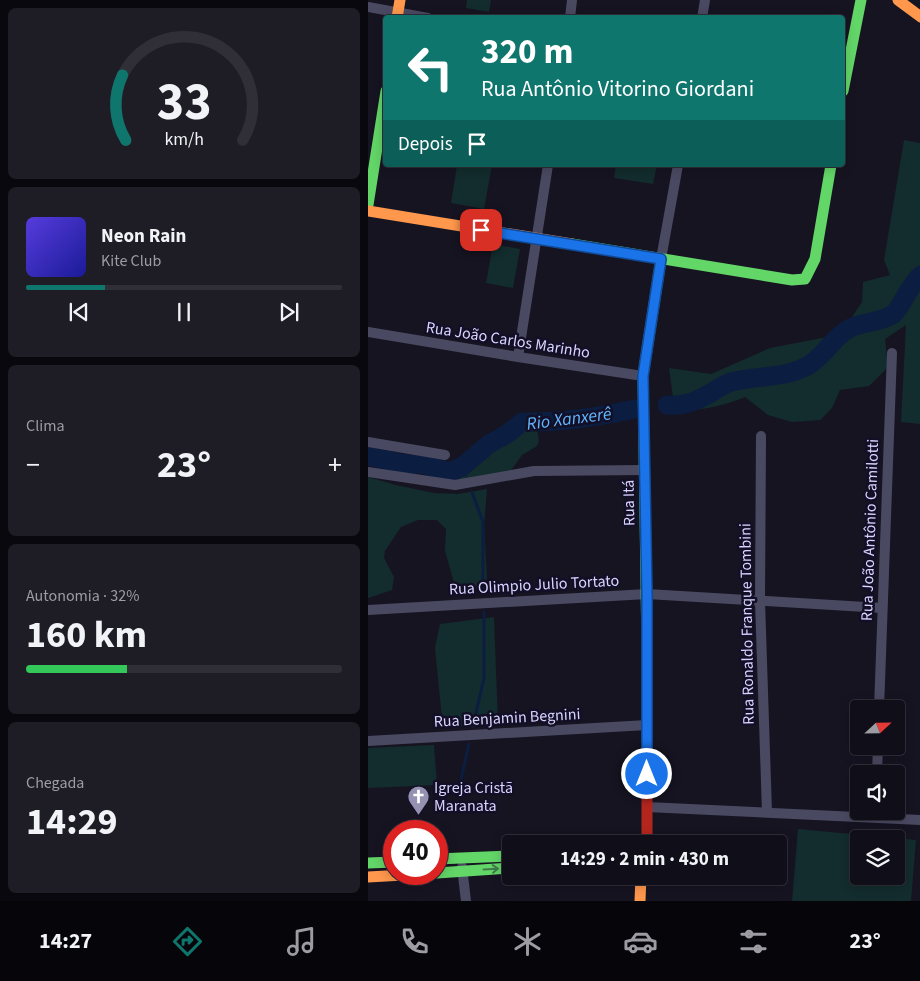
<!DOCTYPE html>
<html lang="pt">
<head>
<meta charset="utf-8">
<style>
	body { margin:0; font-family:"Source Sans 3",sans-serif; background:#1e1d26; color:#f1f3f6; height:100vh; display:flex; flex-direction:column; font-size:19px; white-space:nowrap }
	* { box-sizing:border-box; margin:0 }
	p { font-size:16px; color:#9c9ca2 }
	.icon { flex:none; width:28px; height:28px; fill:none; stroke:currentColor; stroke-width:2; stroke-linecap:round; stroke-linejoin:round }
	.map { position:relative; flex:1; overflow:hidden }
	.sheet { display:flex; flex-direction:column; gap:8px; padding:8px; background:#09080e; width:368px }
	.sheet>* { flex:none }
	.top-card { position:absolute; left:15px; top:15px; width:462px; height:152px; border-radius:5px; box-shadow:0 2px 12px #0003,0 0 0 1px #302f38; background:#0f766e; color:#fff; overflow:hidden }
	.needle { width:32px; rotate:68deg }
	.buttons { position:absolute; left:482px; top:700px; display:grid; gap:10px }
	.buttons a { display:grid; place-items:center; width:55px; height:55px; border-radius:5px; background:#100f19; box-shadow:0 2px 12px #0003,0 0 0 1px #302f38; font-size:25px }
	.speed { position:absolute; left:15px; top:820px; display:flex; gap:10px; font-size:25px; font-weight:700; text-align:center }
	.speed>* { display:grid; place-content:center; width:65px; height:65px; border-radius:50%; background:#100f19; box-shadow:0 2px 12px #0003,0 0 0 1px #302f38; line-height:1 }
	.speed .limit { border:8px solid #d22; background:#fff; color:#111 }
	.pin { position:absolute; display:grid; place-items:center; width:42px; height:42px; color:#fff; margin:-21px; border-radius:10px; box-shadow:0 2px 8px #0006 }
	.me { position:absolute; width:55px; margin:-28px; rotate:0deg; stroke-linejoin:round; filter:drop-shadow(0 0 4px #0008) }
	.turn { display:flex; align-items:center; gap:18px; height:105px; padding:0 15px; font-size:22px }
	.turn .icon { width:65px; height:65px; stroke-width:2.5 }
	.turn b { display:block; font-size:35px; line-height:42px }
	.then { display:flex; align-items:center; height:48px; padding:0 15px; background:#0003; gap:10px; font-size:19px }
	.big { font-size:38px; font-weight:700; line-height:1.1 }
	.sheet .tile { flex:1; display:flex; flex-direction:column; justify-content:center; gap:8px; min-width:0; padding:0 18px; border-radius:8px; background:#1e1d26 }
	.sheet .dial { align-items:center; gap:0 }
	.dial svg { height:130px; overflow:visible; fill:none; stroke:#302f38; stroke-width:7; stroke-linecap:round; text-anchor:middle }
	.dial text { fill:#f1f3f6; stroke:none }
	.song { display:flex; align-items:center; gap:15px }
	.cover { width:60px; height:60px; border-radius:8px; background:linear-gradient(135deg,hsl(250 70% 55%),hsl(240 70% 35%)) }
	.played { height:5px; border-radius:2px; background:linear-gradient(90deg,#0f766e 25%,#302f38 25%) }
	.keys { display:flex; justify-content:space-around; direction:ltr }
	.heat { display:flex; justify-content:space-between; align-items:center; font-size:28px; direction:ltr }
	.charge { height:8px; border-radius:4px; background:linear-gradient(90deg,#34c759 32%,#302f38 0) }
	.trip { position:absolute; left:134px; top:835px; width:285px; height:50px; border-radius:5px; background:#100f19; box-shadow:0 2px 12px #0003,0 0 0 1px #302f38; font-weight:700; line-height:50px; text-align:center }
	.menu { display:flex; height:80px; justify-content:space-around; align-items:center; background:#06060a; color:#9c9ca2 }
	.menu .icon { width:35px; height:35px }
	.menu .on { color:#0f766e }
	.menu b { font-size:22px; color:#f1f3f6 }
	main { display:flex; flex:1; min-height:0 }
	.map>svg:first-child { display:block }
	.green { fill:#132c2d; fill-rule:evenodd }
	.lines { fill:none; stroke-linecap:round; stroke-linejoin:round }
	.stream { stroke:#0b1e41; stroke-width:3 }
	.river { stroke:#0b1e41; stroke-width:19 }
	.street { stroke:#4a4962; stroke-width:10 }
	.fast { stroke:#63d668; stroke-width:11 }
	.slow { stroke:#ff974d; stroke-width:11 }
	.jam { stroke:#b3261e; stroke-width:11 }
	.oneway { stroke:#3f7c4a }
	.route-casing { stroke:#114b97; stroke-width:12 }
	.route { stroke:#1a73e8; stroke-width:9 }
	.labels { text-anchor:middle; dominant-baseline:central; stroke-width:5; stroke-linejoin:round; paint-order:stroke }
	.street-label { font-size:16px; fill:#d9d4ff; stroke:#130f26 }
	.poi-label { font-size:16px; fill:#d9d4ff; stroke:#130f26; text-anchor:start }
	.water-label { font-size:18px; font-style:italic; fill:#62b6ff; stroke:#130f26 }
</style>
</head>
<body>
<main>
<section class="sheet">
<div class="tile dial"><svg viewBox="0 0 100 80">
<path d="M14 69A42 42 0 1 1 86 69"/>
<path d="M14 69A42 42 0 0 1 12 29" stroke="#0f766e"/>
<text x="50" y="56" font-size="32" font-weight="700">33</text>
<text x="50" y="72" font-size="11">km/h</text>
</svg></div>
<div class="tile">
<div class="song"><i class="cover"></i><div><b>Neon Rain</b><p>Kite Club</p></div></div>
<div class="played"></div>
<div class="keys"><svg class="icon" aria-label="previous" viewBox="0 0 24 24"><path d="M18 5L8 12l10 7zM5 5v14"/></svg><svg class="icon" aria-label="pause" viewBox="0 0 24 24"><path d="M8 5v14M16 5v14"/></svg><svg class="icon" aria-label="next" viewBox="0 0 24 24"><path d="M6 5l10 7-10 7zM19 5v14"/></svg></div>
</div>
<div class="tile"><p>Clima</p>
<div class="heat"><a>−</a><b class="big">23°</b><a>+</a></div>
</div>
<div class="tile"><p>Autonomia · 32%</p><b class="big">160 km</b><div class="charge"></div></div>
<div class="tile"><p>Chegada</p><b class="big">14:29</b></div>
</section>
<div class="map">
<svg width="553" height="901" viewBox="0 0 553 901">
	<rect width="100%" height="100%" fill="#161421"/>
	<!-- green -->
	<path class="green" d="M99 0H123L121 12 98 8Z
		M536 140 552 143V424L533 422 538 325 517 339 520 367 501 386 472 390 464 408 452 420 424 422 400 415 377 397C354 407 331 410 307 412L301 368 343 374 402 348 459 337 480 323 494 302 495 282 522 275 516 260Z
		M89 165H124L116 209 83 203Z
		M248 165H289L285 184 246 178Z
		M125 244 152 249 145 288 118 283Z
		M159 426 169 429 171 441 169 446 154 455 144 469 140 472 88 481C113 464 130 438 159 426Z
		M0 477 28 485 66 493 90 494 119 489 116 525 119 578 117 585 105 592 87 586 77 551 78 529 69 520H50L33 527 17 551 16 558 26 577 24 590 0 598Z
		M126 617 130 724 75 728 67 648 72 624Z
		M66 745 69 785 0 788V748Z
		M430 829 548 840 543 901H424ZM491 839H529V876H491Z"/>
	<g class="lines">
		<!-- stream -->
		<path class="stream" d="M95 466 98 475
			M104 492 115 522V594
			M105 726 116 678V612
			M92 784 101 744"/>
		<!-- river -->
		<path class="river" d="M299 405C317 407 331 400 346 391 351 388 357 384 363 382 389 375 417 379 441 365 457 355 467 335 484 327 497 322 512 322 524 315 533 310 541 284 553 275
			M0 456 38 464H54L82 472 95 466 121 444 139 434 154 422C192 423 230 417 267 409"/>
		<!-- street -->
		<path class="street" d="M0 7 60 18
			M202 18 204 0
			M334 18 337 0
			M293 259 310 165
			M0 332 150 357 275 376
			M150 357 180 165
			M393 436 392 601 399 812
			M0 442 77 455
			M0 472 87 485 166 471 277 470
			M0 610 279 594 514 608
			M511 709 524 353
			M0 741 279 725
			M509 774 510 746
			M279 807 553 820
			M94 867 98 901"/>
		<!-- fast -->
		<path class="fast" d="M475 91 493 0
			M0 205 18 91
			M204 244 424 280 437 279 447 259 463 165
			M279 653 275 376 293 259
			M69 859 142 856
			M0 863 26 862
			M69 873 142 868"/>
		<!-- slow -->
		<path class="slow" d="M530 0 553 17
			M29 18 32 0
			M0 211 204 244
			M0 877 54 874
			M272 901 273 876"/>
		<!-- jam -->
		<path class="jam" d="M279 653V844"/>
	</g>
	<!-- one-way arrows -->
	<defs><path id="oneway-shaft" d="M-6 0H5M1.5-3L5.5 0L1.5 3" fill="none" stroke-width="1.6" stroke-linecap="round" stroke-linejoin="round" transform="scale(1.25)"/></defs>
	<use class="oneway" href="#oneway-shaft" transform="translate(123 869) rotate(-3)"/>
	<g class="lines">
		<defs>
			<path id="route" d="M113 230 293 259 275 376 279 594V774"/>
		</defs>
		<!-- route casing -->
		<use href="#route" class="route-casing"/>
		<!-- route -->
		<use href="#route" class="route"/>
	</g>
	<!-- icons -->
	<defs>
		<symbol id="church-pin" viewBox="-11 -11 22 30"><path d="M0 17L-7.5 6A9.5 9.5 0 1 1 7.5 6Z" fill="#9591b1" stroke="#130f26"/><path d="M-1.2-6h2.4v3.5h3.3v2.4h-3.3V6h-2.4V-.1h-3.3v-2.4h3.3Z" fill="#fff"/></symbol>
	</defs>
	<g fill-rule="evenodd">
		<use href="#church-pin" x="38" y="784" width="25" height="34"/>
	</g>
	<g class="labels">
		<!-- street labels -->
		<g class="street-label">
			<text transform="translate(140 340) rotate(9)">Rua João Carlos Marinho</text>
			<text transform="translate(261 503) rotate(-91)">Rua Itá</text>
			<text transform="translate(502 530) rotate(-88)">Rua João Antônio Camilotti</text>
			<text transform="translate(166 585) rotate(-3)">Rua Olimpio Julio Tortato</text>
			<text transform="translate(379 624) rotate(-91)">Rua Ronaldo Franque Tombini</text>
			<text transform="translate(139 718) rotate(-3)">Rua Benjamin Begnini</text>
		</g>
		<!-- poi labels -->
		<g class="poi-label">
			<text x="66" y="788">Igreja Cristã<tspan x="66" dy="18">Maranata</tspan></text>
		</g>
		<!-- water labels -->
		<g class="water-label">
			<text transform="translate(201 419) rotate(-7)">Rio Xanxerê</text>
		</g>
	</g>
</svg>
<div class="buttons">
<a><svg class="needle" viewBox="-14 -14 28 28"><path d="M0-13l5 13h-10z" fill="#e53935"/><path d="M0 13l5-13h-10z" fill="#9c9ca2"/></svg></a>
<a><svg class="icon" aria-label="sound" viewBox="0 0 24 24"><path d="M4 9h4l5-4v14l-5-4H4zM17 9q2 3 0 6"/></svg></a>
<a><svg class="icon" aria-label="layers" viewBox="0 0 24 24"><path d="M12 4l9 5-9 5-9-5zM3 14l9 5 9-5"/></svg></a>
</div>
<div class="speed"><div class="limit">40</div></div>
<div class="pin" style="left:113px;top:230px;background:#d93025"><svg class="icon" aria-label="arrive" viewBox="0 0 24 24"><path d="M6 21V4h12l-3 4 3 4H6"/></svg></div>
<svg class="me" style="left:279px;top:774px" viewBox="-20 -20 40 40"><circle r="17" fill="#1a73e8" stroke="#fff" stroke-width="3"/><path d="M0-11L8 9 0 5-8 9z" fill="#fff"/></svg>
<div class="trip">14:29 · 2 min · 430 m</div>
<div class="top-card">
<div class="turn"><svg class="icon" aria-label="left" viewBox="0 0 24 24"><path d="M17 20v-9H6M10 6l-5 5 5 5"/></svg><div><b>320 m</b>Rua Antônio Vitorino Giordani</div></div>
<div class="then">Depois<svg class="icon" aria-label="arrive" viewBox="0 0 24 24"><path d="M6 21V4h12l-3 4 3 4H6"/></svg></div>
</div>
</div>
</main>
<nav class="menu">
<b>14:27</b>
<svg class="icon on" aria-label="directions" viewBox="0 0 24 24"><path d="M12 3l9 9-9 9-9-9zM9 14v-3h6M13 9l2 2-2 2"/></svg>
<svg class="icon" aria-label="music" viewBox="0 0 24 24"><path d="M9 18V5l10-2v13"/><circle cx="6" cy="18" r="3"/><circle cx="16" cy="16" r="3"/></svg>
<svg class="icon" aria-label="phone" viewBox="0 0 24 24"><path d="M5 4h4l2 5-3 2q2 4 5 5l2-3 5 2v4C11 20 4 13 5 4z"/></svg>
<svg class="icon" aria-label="climate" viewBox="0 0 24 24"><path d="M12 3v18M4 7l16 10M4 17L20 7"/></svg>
<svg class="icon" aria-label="car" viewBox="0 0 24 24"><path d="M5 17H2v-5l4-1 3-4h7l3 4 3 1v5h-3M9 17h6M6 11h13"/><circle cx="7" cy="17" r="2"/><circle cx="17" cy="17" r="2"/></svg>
<svg class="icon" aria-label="filters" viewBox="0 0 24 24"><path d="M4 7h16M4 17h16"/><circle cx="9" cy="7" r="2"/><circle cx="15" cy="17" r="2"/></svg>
<b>23°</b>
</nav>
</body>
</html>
